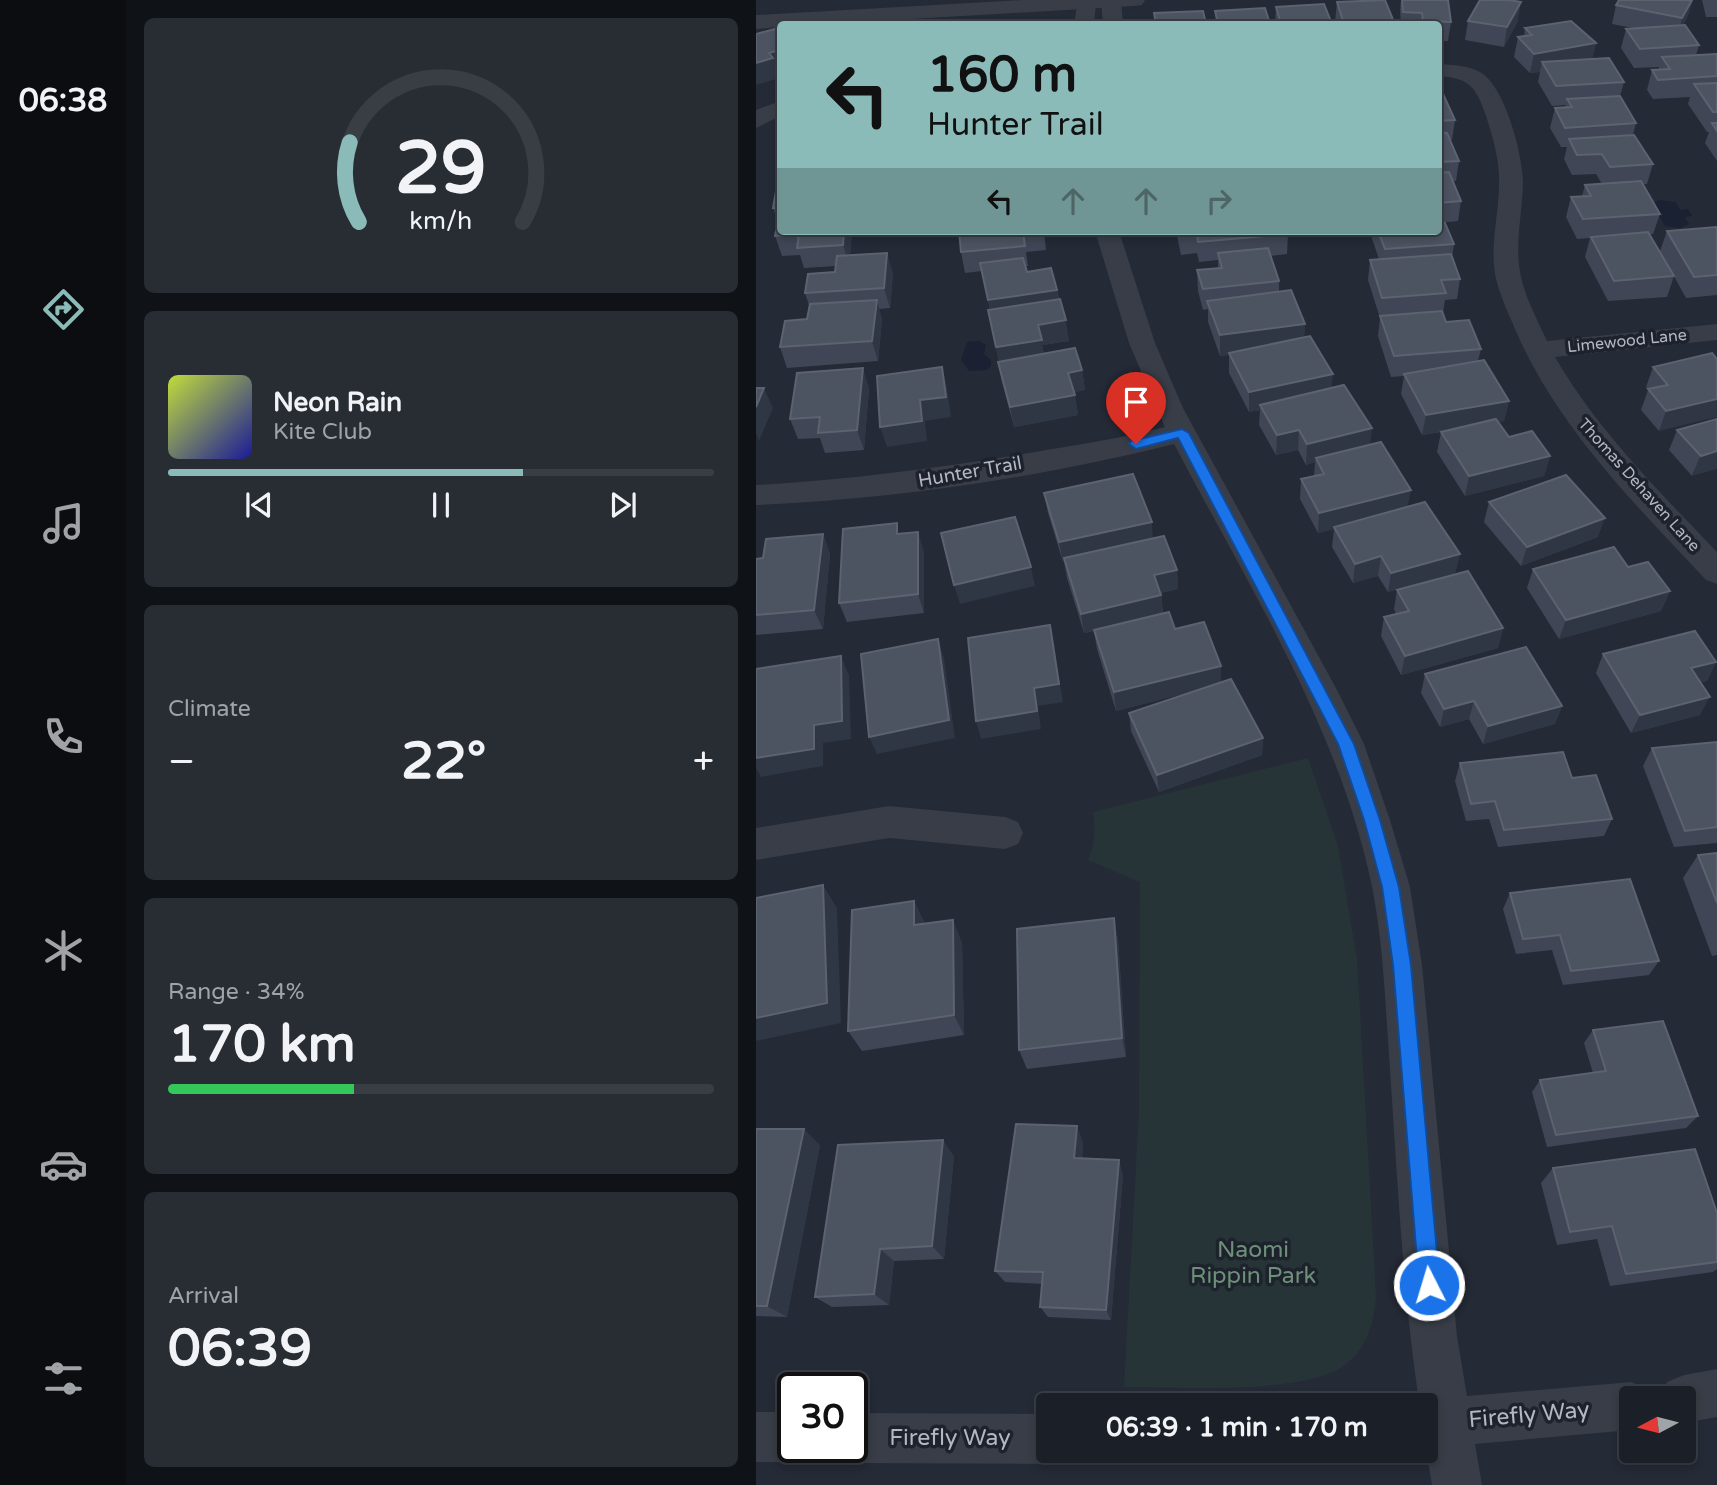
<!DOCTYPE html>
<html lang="en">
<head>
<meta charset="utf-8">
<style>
	body { margin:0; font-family:"Varela Round",sans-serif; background:#282d34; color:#f1f3f6; height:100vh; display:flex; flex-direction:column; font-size:26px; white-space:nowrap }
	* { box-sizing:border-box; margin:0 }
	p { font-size:23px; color:#a0a3a8 }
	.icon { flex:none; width:38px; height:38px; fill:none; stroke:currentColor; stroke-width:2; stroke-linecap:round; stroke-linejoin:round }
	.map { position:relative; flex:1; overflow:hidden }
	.sheet { display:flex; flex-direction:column; gap:18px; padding:18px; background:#0f1216; width:630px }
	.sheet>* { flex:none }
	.hud { position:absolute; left:21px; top:21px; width:665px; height:214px; border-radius:7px; box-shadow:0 4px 10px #0003,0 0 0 2px #393e45; background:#8bbbb9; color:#111; overflow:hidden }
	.needle { width:46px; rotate:263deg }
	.fabs { position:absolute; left:863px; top:1386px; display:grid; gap:14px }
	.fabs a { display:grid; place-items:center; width:77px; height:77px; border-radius:7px; background:#1b2028; box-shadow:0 4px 10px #0003,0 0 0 2px #393e45; font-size:35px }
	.speed { position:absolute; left:21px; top:1372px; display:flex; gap:14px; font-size:35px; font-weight:700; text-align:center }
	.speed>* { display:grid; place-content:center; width:91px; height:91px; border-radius:50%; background:#1b2028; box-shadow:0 4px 10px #0003,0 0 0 2px #393e45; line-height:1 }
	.speed .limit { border:4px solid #111; border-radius:10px; background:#fff; color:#111 }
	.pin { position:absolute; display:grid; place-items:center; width:60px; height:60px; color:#fff; margin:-72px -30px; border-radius:50% 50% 50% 0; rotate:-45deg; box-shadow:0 0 7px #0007 }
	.pin .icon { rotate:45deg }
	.me { position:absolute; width:77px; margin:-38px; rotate:355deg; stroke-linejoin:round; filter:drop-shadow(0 0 5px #0008) }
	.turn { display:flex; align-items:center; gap:24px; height:147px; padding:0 35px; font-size:32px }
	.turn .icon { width:91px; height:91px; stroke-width:2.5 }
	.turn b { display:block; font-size:49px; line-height:60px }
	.lanes { display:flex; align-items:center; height:66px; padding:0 35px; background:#0003; justify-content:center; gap:35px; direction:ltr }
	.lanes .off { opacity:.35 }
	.big { font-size:52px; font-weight:700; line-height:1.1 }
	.sheet .card { flex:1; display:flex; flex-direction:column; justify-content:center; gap:10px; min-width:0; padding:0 24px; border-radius:10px; background:#282d34 }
	.sheet .dial { align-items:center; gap:0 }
	.dial svg { height:182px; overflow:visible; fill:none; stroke:#393e45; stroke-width:7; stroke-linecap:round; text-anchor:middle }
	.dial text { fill:#f1f3f6; stroke:none }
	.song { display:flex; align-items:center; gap:21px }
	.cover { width:84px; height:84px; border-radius:10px; background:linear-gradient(135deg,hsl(70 70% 55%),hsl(240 70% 35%)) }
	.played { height:7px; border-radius:4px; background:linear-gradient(90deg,#8bbbb9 65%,#393e45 65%) }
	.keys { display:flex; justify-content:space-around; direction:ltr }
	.heat { display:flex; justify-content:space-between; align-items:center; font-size:38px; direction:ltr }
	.charge { height:10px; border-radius:5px; background:linear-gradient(90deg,#34c759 34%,#393e45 0) }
	.trip { position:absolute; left:280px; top:1393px; width:402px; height:70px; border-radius:7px; background:#1b2028; box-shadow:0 4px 10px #0003,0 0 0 2px #393e45; font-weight:700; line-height:70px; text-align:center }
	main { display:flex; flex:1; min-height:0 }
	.menu { display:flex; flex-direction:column; width:126px; justify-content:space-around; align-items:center; background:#0b0d10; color:#a0a3a8 }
	.menu .icon { width:49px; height:49px }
	.menu .active { color:#8bbbb9 }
	.menu b { font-size:32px; color:#f1f3f6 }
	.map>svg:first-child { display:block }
	.green { fill:#263438 }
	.water { fill:#192133 }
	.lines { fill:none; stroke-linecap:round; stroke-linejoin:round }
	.minor { fill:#383d47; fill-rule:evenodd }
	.tertiary { fill:#383d47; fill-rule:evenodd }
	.wall { fill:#404655 }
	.shaded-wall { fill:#2f3644 }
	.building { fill:#4c5361; stroke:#5c6270; stroke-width:2 }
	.route { fill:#1a73e8; stroke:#114b97; stroke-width:2 }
	.labels { text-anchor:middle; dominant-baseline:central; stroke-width:7; stroke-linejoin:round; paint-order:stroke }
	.far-street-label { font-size:16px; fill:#b3b7c3; stroke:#1d222c }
	.street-label { font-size:19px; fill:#b3b7c3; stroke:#1d222c }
	.near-park-label { font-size:23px; fill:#6d9178; stroke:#1d222c }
	.near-street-label { font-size:23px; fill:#b3b7c3; stroke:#1d222c }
</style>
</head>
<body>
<main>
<nav class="menu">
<b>06:38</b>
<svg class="icon active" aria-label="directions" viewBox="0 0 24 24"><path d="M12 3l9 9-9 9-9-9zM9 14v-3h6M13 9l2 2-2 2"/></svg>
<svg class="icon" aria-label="music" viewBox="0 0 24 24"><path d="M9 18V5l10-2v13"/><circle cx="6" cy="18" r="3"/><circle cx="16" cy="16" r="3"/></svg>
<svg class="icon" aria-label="phone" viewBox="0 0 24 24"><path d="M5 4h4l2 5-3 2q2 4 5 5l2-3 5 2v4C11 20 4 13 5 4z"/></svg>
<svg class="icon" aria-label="climate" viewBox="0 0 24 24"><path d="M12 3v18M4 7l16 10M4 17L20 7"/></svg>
<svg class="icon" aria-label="car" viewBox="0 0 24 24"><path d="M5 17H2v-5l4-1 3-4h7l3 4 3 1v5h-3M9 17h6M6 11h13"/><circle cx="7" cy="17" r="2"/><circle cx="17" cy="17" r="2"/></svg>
<svg class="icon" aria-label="filters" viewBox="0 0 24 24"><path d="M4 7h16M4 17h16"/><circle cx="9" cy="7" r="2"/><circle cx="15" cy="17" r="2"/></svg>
</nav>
<section class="sheet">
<div class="card dial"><svg viewBox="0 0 100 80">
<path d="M14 69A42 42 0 1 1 86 69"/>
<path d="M14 69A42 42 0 0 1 10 34" stroke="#8bbbb9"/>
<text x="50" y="56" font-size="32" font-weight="700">29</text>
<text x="50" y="72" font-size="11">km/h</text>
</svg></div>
<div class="card">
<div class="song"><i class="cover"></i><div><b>Neon Rain</b><p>Kite Club</p></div></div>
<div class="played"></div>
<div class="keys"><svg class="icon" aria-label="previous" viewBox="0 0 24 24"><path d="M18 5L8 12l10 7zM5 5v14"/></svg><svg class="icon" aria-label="pause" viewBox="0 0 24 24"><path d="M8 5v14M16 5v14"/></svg><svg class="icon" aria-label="next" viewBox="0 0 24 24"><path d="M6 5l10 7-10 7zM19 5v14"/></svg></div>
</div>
<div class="card"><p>Climate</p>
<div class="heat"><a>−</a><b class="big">22°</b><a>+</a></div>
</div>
<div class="card"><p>Range · 34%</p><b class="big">170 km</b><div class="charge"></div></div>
<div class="card"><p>Arrival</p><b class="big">06:39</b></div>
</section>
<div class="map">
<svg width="961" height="1485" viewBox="0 0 961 1485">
	<rect width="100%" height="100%" fill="#242a36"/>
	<!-- green -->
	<path class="green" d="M552 758 582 846 601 959 620 1295C618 1322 612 1347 589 1365 551 1395 419 1387 368 1387L383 1111 384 882 332 860C339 844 340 830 337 812Z"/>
	<!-- water -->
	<path class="water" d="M903 200 920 202 924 210 932 209 936 216 929 217 933 224 924 228 909 226 896 204Z
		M223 341 230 345 228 354 235 360V366L230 370 213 371 205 360 211 342Z"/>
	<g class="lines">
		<!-- minor -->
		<path class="minor" d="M322 0H338L340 3 338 24H318Z
			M345 0H365L367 24H347Z
			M682 64C696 65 712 65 724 72 749 86 766 153 767 180 767 208 760 237 763 265 766 292 780 317 791 341L961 324V340L799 357C842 431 902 490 961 552V584L950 580C877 502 801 427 759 329 752 312 744 296 740 279 733 248 743 215 743 184 744 161 737 138 730 116 720 87 714 78 682 76Z
			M24 101V116L0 128V110Z
			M339 231H363L399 343 427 408 581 690 608 744 634 820 654 887 666 965 701 1336 711 1396 875 1382 892 1389 896 1398H875V1430L719 1444 726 1485H676L670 1449V1405H656L663 1402C646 1287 641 1171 633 1055 629 999 627 942 616 887 584 730 492 585 418 444 282 478 140 499 0 505V485C90 480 177 469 267 454 314 446 362 439 409 427L373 343Z
			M133 806 249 817 262 822 267 833 262 844 249 849 133 838 0 860V828Z
			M961 1369V1417L928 1423V1398H904L911 1382 928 1375Z
			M0 1412H37V1447H58L55 1455 37 1462H0Z
			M96 1413 292 1414V1451H312L310 1457 292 1464 96 1463 78 1456 75 1447H96Z"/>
		<!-- tertiary -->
		<path class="tertiary" d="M267 0H389L386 5 378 6 70 24H24V27L0 29V15Z"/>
	</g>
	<!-- wall -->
	<path class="wall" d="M645 0H692L695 22 692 41H682V24H645L644 11Z
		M863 0H937L932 15 927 25 943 45 940 55 961 54V161L949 143 953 132H951L932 104 934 97 897 99 891 90 896 70H903V67L878 68 865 48 870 29 877 28 856 24 860 5Z
		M946 0H961V17H950Z
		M581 2 638 22V24H580L579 22Z
		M520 7 576 24H519Z
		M712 21H762L748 47 709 40Z
		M769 28 840 43 836 59 868 82 864 96 880 123 877 135 897 164 891 184H887L904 214 897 234H893L918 276 911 297 852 301 829 257 834 238 821 239 810 217 815 197 826 196 829 185 846 184 840 174 816 175 808 159 811 147H805L794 128 799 108 809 107 810 105 796 106 782 82 784 72 774 73 758 57 762 37 768 36Z
		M682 83 699 120 696 140H694L703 161 700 181H697L705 201 702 221 682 223Z
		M24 186V231H96L94 255 137 273 134 308 123 309 126 320 122 361 31 368 24 347 51 319 53 305 49 293 79 272 80 266 48 268 44 255 26 256 19 236 22 222 17 208Z
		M961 227V295L930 298 904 251 911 231Z
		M203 231H288L290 250 270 252 272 266H270L271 272 301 290 313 341 286 345 288 354 326 370 329 390 318 392 322 415 258 427 246 382 242 362H243L232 310H234L226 271 209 273 205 252Z
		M420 231H531L532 234 531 254 514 256 523 281V292L549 324 548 337 576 388 614 445 652 507 704 554 699 573 632 592 622 576 597 583 576 547 578 529 562 533 544 499 545 479 558 476 559 462 550 465 542 450 520 455 503 425 504 410 493 412 473 373V355L464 356 452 322V309L447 310 442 291 441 270 462 268V260L443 262 441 253 425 255Z
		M616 231H682L698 244 696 258 704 279 701 299 689 300 687 313 690 322 725 349 722 361 753 401 748 421 742 422 753 437 794 456 788 476 709 496 681 452 685 432 666 435 645 394 648 376 635 377 622 336 624 318 612 280 614 260 623 259 615 236Z
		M961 359 903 431 885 410 892 390 890 387 897 367Z
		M113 388 108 450 69 453 64 438 42 439 34 419Z
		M961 419 936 476 913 450 921 430Z
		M288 493 397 538 421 570 422 589 405 593 407 614 419 629 465 666V682L507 738 506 755 403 792 375 731 373 713 438 691 360 711 341 649 338 631 328 633 311 578 308 561 307 562 292 513Z
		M733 502 842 537 765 566 728 522Z
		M67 534 74 554 67 629 0 635V559L7 558Z
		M145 534 168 552V613L91 622 83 603Z
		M777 569 914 591 905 611 803 639 771 588Z
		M641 590 747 628 742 648 645 675 625 636 628 617 640 614 638 609Z
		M847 654 960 662 951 681 945 682 944 715 875 733 840 673Z
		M669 674 806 706 799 724 727 744 713 719 684 727 665 693Z
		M961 742V843L918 847 887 766 896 748Z
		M704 763 816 778 856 819 848 836 742 847 733 819 710 821 699 781Z
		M961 853V955L956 956 927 878 942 855Z
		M754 893 903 961 893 975 807 985 796 950 760 954 747 909Z
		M158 901 169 924 206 942 208 1035 106 1051 92 1031Z
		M358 918 362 940 370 1057 271 1069 263 1050Z
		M837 1030 942 1116 930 1128 791 1147 776 1092 784 1080 837 1073 828 1043Z
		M0 1129 64 1145 31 1317 0 1316Z
		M327 1142 326 1158 367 1175 355 1320 292 1317 284 1307 286 1284 249 1282 239 1271Z
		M198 1156 188 1259 138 1261 133 1305 76 1307 59 1297Z
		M797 1168 961 1213V1269L957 1272 854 1286 841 1239 801 1245 785 1183Z"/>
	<!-- shaded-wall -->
	<path class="shaded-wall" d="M936 0H937L932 15 921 37 926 18Z
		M765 2 762 21 748 47 751 27Z
		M840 43 835 63 786 62 784 72 774 73 778 54Z
		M24 50V71L21 72 23 78 0 85V63L13 53Z
		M88 231H96L93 265 87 245Z
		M131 253 137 273 134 308 128 288Z
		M301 290 304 311 236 321 232 300Z
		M121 300 126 320 122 361 116 341Z
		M310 320 313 341 286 345 289 360 244 367 240 347 282 325Z
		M549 324 548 344 473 353V355L464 356V335Z
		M186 367 191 387 195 417 169 421 171 441 131 447 124 427 164 400Z
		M107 368 113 388 108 450 101 430Z
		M326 370 329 390 315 393 312 373Z
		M577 374 575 394 504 405V410L493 412V392Z
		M8 388 17 408 3 441 0 434V407Z
		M319 395 322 415 258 427 254 407Z
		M961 399V417L903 431 910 411Z
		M753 401 748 421 666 435 670 415Z
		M616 428 614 448 560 458 559 462 550 465 551 444Z
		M543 430 542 450 520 455 521 435Z
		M961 451V469L936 476 945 456Z
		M794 456 788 476 709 496 713 476Z
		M655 490 651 510 562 533 563 513Z
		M849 518 842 537 765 566 771 547Z
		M396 522 397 542 307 562 303 542Z
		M162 532 168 552V613L162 594Z
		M67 534 74 554 67 629 58 610Z
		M704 554 699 573 632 592 635 573Z
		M625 556 622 576 597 583 599 564Z
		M275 567 279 586 204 604 198 585Z
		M421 570 422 589 400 594 398 575Z
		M914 591 905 611 803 639 810 620Z
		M405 595 407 615 328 633 325 614Z
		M294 625 307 702 282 706 285 729 225 739 220 721 278 688Z
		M747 628 742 648 645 675 649 656Z
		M182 639 188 658 199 738 121 754 113 737Z
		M85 656 93 675 95 739 67 743V766L5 777 0 768V758L58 725Z
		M960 662 951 681 925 687 935 668Z
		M465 666V684L360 711 358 692Z
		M954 697 944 715 875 733 884 715Z
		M718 701 713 719 684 727 688 709Z
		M806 706 799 724 727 744 732 726Z
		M507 738 506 755 403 792 401 775Z
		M67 885 81 908 85 1023 0 1041V1018Z
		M158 901 169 924 158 925Z
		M358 918 362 940 370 1057 366 1038Z
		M197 920 206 942 208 1035 198 1015Z
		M321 1126 327 1142 324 1174 318 1158Z
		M48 1129 64 1145 31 1317 11 1306Z
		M187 1140 198 1156 188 1259 176 1246Z
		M363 1160 367 1175 355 1320 350 1310Z
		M124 1249 138 1261 133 1305 118 1294Z"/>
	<!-- building -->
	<path class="building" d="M629 0 638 22 622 23 623 24H588L581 2Z
		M646 0H692L695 22 667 21 666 13 647 12Z
		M724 0H753L765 2 751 27 712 21Z
		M863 0H936L926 18 860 5Z
		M568 4 576 24H525L520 7Z
		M509 8 514 24H462L459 11Z
		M447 11 450 24H400L398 13Z
		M288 20V24H236V23Z
		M815 21 840 43 778 54 762 37 776 35 769 28Z
		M929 25 943 45 884 49 870 29Z
		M19 29 24 36V50L13 53 17 58 0 63V34Z
		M961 54V76L902 80 896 70 914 69 906 57Z
		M853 58 868 82 800 86 786 62Z
		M682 83 699 120 682 121Z
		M961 83V112H957L938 84Z
		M864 96 880 123 809 128 799 108 816 107 811 99Z
		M956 123H961V131Z
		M682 133H691L703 161 682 162Z
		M878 135 897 164 854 167 846 154 821 155 813 139Z
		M693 172 705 201 682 203V173Z
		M885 181 904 214 827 219 815 197 835 196 829 185Z
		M21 186H24V208H17Z
		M23 216H24V231H88L87 245 41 248 43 234 19 236Z
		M682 223H689L698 244 629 249 622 231H682Z
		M961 227V275L938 277 911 231Z
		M203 231H276L267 232 269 246 205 252Z
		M423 231H531L532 234 442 242 441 233 424 234Z
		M892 232 918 276 858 281 835 237Z
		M512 248 523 281 447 289 441 270 466 268 462 253Z
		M131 253 128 288 49 293 52 274 79 272 81 256Z
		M695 254 704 279 685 280 690 293 626 298 614 260Z
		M267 258 271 272 295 268 301 290 232 300 224 263Z
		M535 290 549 324 464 335 451 301Z
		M304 299 310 320 282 325 286 340 240 347 232 310Z
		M121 300 116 341 24 347 29 321 51 319 54 304Z
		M686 311 690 322 713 320 725 349 638 356 624 316Z
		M554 336 577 374 493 392 473 353Z
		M319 348 326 370 312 373 319 395 254 407 242 362Z
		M956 353 961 359V399L910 411 892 389 912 385 897 367Z
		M728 360 753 401 670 415 648 374Z
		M186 367 190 397 164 400 166 421 124 427 121 376Z
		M107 368 101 430 62 433 64 417 34 419 41 373Z
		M588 385 616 428 551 444 543 430 521 435 504 405Z
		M0 388H8L0 407Z
		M740 419 753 437 776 431 794 456 713 476 685 432Z
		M961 419V451L945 456 921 430Z
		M625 442 655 490 563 513 545 479 568 474 560 458Z
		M377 474 396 522 303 542 288 493Z
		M810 475 849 518 771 547 733 502Z
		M669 502 704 554 635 573 625 556 599 564 578 527Z
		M259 517 275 567 198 585 185 533Z
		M141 523V534L162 532V594L83 603 87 529Z
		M67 534 58 610 0 615V559L7 558 10 539Z
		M408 536 421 570 398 575 405 595 325 614 308 558Z
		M858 547 872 567 892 562 914 591 810 620 777 569Z
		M712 571 747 628 649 656 628 617 653 611 641 590Z
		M413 612 419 629 448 622 465 666 358 692 338 630Z
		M294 625 303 684 278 688 281 711 220 721 212 638Z
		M939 631 960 662 935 668 954 697 884 715 847 654Z
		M182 639 193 720 113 737 105 654Z
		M770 647 806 706 732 726 718 701 688 709 669 674Z
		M85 656 86 721 58 725V749L0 758V669Z
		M475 679 507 738 401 775 373 713Z
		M961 742V827L929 831 896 748Z
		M807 752 816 778 840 775 856 819 748 830 739 801 715 804 704 763Z
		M961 853V903L942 855Z
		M874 879 903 961 815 971 804 935 767 939 754 893Z
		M67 885 71 1003 0 1018V898Z
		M158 901V925L197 920 198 1015 92 1031 96 910Z
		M358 918 366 1038 263 1050 261 929Z
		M907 1021 942 1116 800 1135 784 1080 850 1071 837 1030Z
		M260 1124 321 1126 318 1158 363 1160 350 1310 284 1307 287 1272 239 1271Z
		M0 1129H48L11 1306H0Z
		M187 1140 176 1246 124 1249 118 1294 59 1297 82 1145Z
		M939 1149 961 1213V1262L870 1274 856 1226 814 1232 797 1168Z"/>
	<!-- route -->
	<path class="route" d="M426 429 433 433 598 744 624 820 643 887 655 965 684 1285 681 1293 673 1296 666 1293 663 1285 637 965 626 887 608 820 582 744 422 438 380 449 373 444 375 441Z"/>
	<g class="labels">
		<!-- far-street labels -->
		<g class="far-street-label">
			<text transform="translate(871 341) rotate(-6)">Limewood Lane</text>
			<text transform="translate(883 485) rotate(48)">Thomas Dehaven Lane</text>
		</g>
		<!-- street labels -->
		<g class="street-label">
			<text transform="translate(214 472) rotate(-10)">Hunter Trail</text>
		</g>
		<!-- near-park labels -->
		<g class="near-park-label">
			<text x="497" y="1250">Naomi<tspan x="497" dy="26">Rippin Park</tspan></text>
		</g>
		<!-- near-street labels -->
		<g class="near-street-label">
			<text transform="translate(773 1415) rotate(-5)">Firefly Way</text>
			<text x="194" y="1438">Firefly Way</text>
		</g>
	</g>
</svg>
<div class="fabs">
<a><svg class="needle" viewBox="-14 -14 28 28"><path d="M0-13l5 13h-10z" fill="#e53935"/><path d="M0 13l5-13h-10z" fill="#a0a3a8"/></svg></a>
</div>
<div class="speed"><div class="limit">30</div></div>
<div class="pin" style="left:380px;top:444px;background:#d93025"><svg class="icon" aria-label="arrive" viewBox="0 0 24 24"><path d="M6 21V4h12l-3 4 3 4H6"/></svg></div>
<svg class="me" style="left:673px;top:1285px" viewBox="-20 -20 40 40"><circle r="17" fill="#1a73e8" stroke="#fff" stroke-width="3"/><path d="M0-11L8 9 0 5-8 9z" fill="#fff"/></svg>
<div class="trip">06:39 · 1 min · 170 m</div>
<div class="hud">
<div class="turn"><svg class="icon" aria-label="left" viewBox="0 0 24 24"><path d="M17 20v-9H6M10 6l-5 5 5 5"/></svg><div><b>160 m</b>Hunter Trail</div></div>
<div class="lanes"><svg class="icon" aria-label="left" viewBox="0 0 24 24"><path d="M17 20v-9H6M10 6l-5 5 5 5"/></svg><svg class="icon off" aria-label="ahead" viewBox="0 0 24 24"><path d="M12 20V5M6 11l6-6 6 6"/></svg><svg class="icon off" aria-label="ahead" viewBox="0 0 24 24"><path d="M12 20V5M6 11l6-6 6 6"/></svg><svg class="icon off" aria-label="right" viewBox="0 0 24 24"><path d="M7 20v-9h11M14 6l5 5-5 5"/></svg></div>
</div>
</div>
</main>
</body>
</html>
